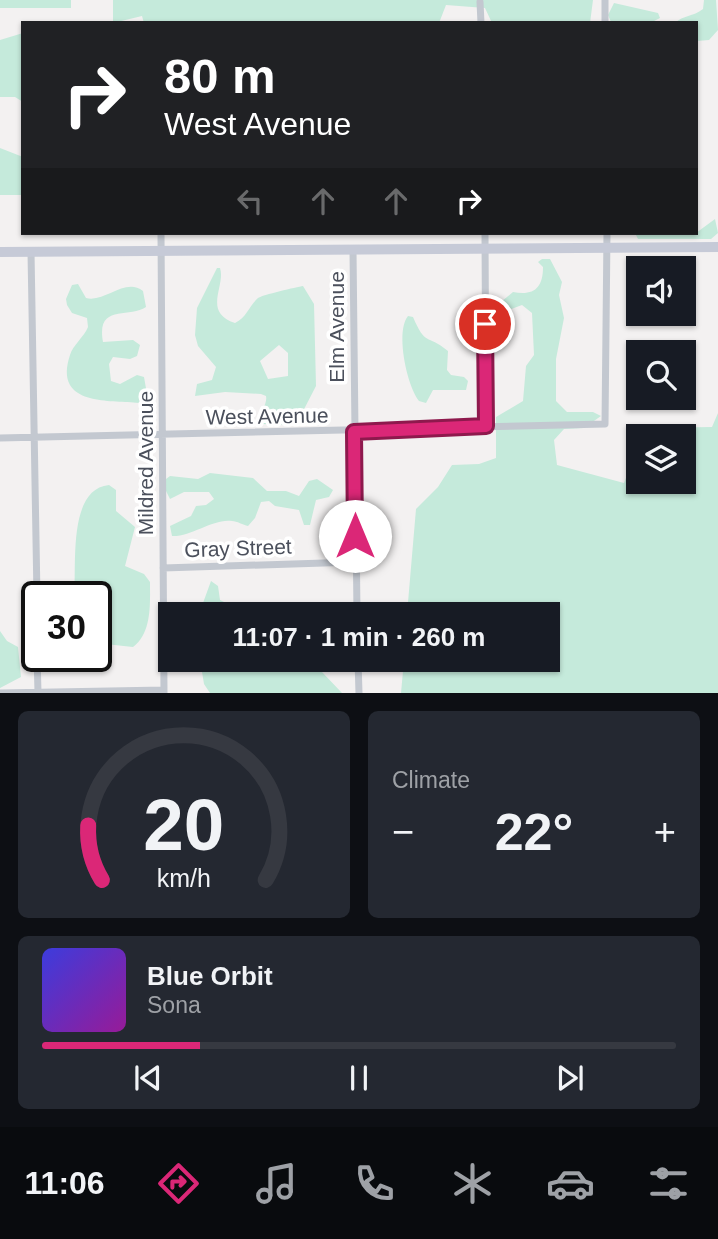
<!DOCTYPE html>
<html lang="en">
<head>
<meta charset="utf-8">
<style>
	body { margin:0; font-family:Arial,sans-serif; background:#242831; color:#f1f3f6; height:100vh; display:flex; flex-direction:column; font-size:26px; white-space:nowrap }
	* { box-sizing:border-box; margin:0 }
	p { font-size:23px; color:#9ea1a6 }
	.icon { flex:none; width:38px; height:38px; fill:none; stroke:currentColor; stroke-width:2; stroke-linecap:round; stroke-linejoin:round }
	.map { position:relative; height:693px; overflow:hidden }
	.side { display:flex; flex-direction:column; gap:18px; padding:18px; background:#0d0f14; flex:1 }
	.side>* { flex:none }
	.hud { position:absolute; left:21px; top:21px; width:677px; height:214px; border-radius:0px; box-shadow:0 2px 5px #0004; background:#202124; color:#fff; overflow:hidden }
	.buttons { position:absolute; left:626px; top:256px; display:grid; gap:14px }
	.buttons a { display:grid; place-items:center; width:70px; height:70px; border-radius:0px; background:#171b24; box-shadow:0 2px 5px #0004; font-size:35px }
	.speed { position:absolute; left:21px; top:581px; display:flex; gap:14px; font-size:35px; font-weight:700; text-align:center }
	.speed>* { display:grid; place-content:center; width:91px; height:91px; border-radius:50%; background:#171b24; box-shadow:0 2px 5px #0004; line-height:1 }
	.speed .limit { border:4px solid #111; border-radius:10px; background:#fff; color:#111 }
	.pin { position:absolute; display:grid; place-items:center; width:60px; height:60px; color:#fff; margin:-30px; border:4px solid #fff; border-radius:50%; box-shadow:0 2px 7px #0007 }
	.me { position:absolute; width:77px; margin:-38px; rotate:0deg; stroke-linejoin:round; filter:drop-shadow(0 0 5px #0008) }
	.turn { display:flex; align-items:center; gap:24px; height:147px; padding:0 28px; font-size:32px }
	.turn .icon { width:91px; height:91px; stroke-width:2.5 }
	.turn b { display:block; font-size:49px; line-height:60px }
	.lanes { display:flex; align-items:center; height:66px; padding:0 28px; background:#0003; justify-content:center; gap:35px; direction:ltr }
	.lanes .off { opacity:.35 }
	.big { font-size:52px; font-weight:700; line-height:1.1 }
	.side .widget { flex:1; display:flex; flex-direction:column; justify-content:center; gap:10px; min-width:0; padding:0 24px; border-radius:10px; background:#242831 }
	.side .dial { align-items:center; gap:0 }
	.dial svg { height:182px; overflow:visible; fill:none; stroke:#363941; stroke-width:7; stroke-linecap:round; text-anchor:middle }
	.dial text { fill:#f1f3f6; stroke:none }
	.song { display:flex; align-items:center; gap:21px }
	.cover { width:84px; height:84px; border-radius:10px; background:linear-gradient(135deg,hsl(240 70% 55%),hsl(300 70% 35%)) }
	.played { height:7px; border-radius:4px; background:linear-gradient(90deg,#db2777 25%,#363941 25%) }
	.keys { display:flex; justify-content:space-around; direction:ltr }
	.heat { display:flex; justify-content:space-between; align-items:center; font-size:38px; direction:ltr }
	.side .tiles { flex:1; display:grid; gap:18px; grid-template-columns:1fr 1fr }
	.widget:last-child { grid-column:span 2 }
	.trip { position:absolute; left:158px; top:602px; width:402px; height:70px; border-radius:0px; background:#171b24; box-shadow:0 2px 5px #0004; font-weight:700; line-height:70px; text-align:center }
	.dock { display:flex; height:112px; justify-content:space-around; align-items:center; background:#090b0e; color:#9ea1a6 }
	.dock .icon { width:49px; height:49px }
	.dock .selected { color:#db2777 }
	.dock b { font-size:32px; color:#f1f3f6 }
	.map>svg:first-child { display:block }
	.green { fill:#c5eadb; fill-rule:evenodd }
	.lines { fill:none; stroke-linecap:round; stroke-linejoin:round }
	.minor { stroke:#c3c8d0; stroke-width:7 }
	.secondary { stroke:#c6cad7; stroke-width:10 }
	.route-casing { stroke:#8e194d; stroke-width:18 }
	.route { stroke:#db2777; stroke-width:12 }
	.labels { text-anchor:middle; dominant-baseline:central; stroke-width:7; stroke-linejoin:round; paint-order:stroke }
	.street-label { font-size:21px; fill:#4b505c; stroke:#fff }
</style>
</head>
<body>
<div class="map">
<svg width="718" height="693" viewBox="0 0 718 693">
	<rect width="100%" height="100%" fill="#f3f1f1"/>
	<!-- green -->
	<path class="green" d="M0 0H71V8H0Z
		M113 0H593L590 23H492L485 8 446 5 439 23H144L142 16 113 23Z
		M704 0H716L718 30 709 40 697 41 696 23H675C683 15 693 17 703 9Z
		M614 3 658 13 660 18 650 23 611 22 608 15Z
		M23 33V102L15 97H0V40Z
		M0 148 23 157V195H0Z
		M715 219 718 233 711 239H638L635 233H696Z
		M542 259H550L562 282 559 295 564 318 556 359V401L567 412H593L601 416 584 428 564 429 554 440 557 465 624 483 639 444V481H684V436H642L645 428 712 427 718 413V693H401L404 660H548V614H407L416 509 438 487 452 465 479 464 496 458V417L523 401 526 366 534 355 532 313 522 305 493 316 490 311 513 292C534 296 543 288 543 267L538 262Z
		M217 268H220C226 286 202 312 235 323 247 317 249 306 258 298 262 295 297 287 303 286L314 304 316 386 300 417 290 425 263 424C256 415 268 406 266 396L261 394 225 392 195 396 197 384 212 380 216 367 198 346 195 335 197 308ZM279 345 288 353V376L268 379 260 361Z
		M78 284 86 298C105 303 125 277 143 291L146 307C129 319 96 303 103 342L133 340 140 345 137 356 130 359 113 357 109 364 111 381 120 384 137 375 144 377 147 394 139 403C108 400 53 406 70 355 73 345 84 337 88 327L87 318 72 313 67 305 66 299 72 285Z
		M408 316 413 317C426 347 426 333 448 351L447 370 451 375 464 377 468 381 466 390H433L426 403 419 401C407 386 395 332 408 316Z
		M210 473 253 478 267 491H286L299 496 309 481 317 479 333 490 329 497 316 500 310 525H304L299 510 275 506 269 501 261 502 255 518 248 526C243 525 237 521 232 521 214 518 191 537 172 536L170 526 191 516 196 506 206 505 214 499 209 492H184L170 499 166 491V479L170 476 198 479Z
		M109 485 116 490V511L135 527 125 566 144 574 150 582C150 604 152 633 133 647L96 643V597H74C77 567 67 489 109 485Z
		M211 581 218 586 220 600C239 610 258 606 276 614H199Z
		M0 631 7 641 18 647 21 677 0 688Z
		M200 660H318L322 672 342 693H210L204 684Z"/>
	<g class="lines">
		<!-- minor -->
		<path class="minor" d="M605 0V23
			M480 2 481 23
			M161 233 164 693
			M485 233 486 426
			M353 250 357 614
			M31 252 37 597
			M0 438 605 424 607 233
			M163 568 355 562
			M37 656 38 692
			M358 660 359 693
			M0 693 164 690"/>
		<!-- secondary -->
		<path class="secondary" d="M0 252 718 247"/>
	</g>
	<g class="lines">
		<defs>
			<path id="route" d="M355 536 354 432 486 426 485 324"/>
		</defs>
		<!-- route casing -->
		<use href="#route" class="route-casing"/>
		<!-- route -->
		<use href="#route" class="route"/>
	</g>
	<g class="labels">
		<!-- street labels -->
		<g class="street-label">
			<text transform="translate(336 327) rotate(-90)">Elm Avenue</text>
			<text transform="translate(267 416) rotate(-1)">West Avenue</text>
			<text transform="translate(145 463) rotate(-90)">Mildred Avenue</text>
			<text transform="translate(238 548) rotate(-2)">Gray Street</text>
		</g>
	</g>
</svg>
<div class="buttons">
<a><svg class="icon" aria-label="sound" viewBox="0 0 24 24"><path d="M4 9h4l5-4v14l-5-4H4zM17 9q2 3 0 6"/></svg></a>
<a><svg class="icon" aria-label="search" viewBox="0 0 24 24"><circle cx="10" cy="10" r="6"/><path d="M15 15l6 6"/></svg></a>
<a><svg class="icon" aria-label="layers" viewBox="0 0 24 24"><path d="M12 4l9 5-9 5-9-5zM3 14l9 5 9-5"/></svg></a>
</div>
<div class="speed"><div class="limit">30</div></div>
<div class="pin" style="left:485px;top:324px;background:#d93025"><svg class="icon" aria-label="arrive" viewBox="0 0 24 24"><path d="M6 21V4h12l-3 4 3 4H6"/></svg></div>
<svg class="me" style="left:355px;top:536px" viewBox="-20 -20 40 40"><circle r="19" fill="#fff"/><path d="M0-13L10 11 0 6-10 11z" fill="#db2777"/></svg>
<div class="trip">11:07 · 1 min · 260 m</div>
<div class="hud">
<div class="turn"><svg class="icon" aria-label="right" viewBox="0 0 24 24"><path d="M7 20v-9h11M14 6l5 5-5 5"/></svg><div><b>80 m</b>West Avenue</div></div>
<div class="lanes"><svg class="icon off" aria-label="left" viewBox="0 0 24 24"><path d="M17 20v-9H6M10 6l-5 5 5 5"/></svg><svg class="icon off" aria-label="ahead" viewBox="0 0 24 24"><path d="M12 20V5M6 11l6-6 6 6"/></svg><svg class="icon off" aria-label="ahead" viewBox="0 0 24 24"><path d="M12 20V5M6 11l6-6 6 6"/></svg><svg class="icon" aria-label="right" viewBox="0 0 24 24"><path d="M7 20v-9h11M14 6l5 5-5 5"/></svg></div>
</div>
</div>
<section class="side">
<div class="tiles">
<div class="widget dial"><svg viewBox="0 0 100 80">
<path d="M14 69A42 42 0 1 1 86 69"/>
<path d="M14 69A42 42 0 0 1 8 45" stroke="#db2777"/>
<text x="50" y="56" font-size="32" font-weight="700">20</text>
<text x="50" y="72" font-size="11">km/h</text>
</svg></div>
<div class="widget"><p>Climate</p>
<div class="heat"><a>−</a><b class="big">22°</b><a>+</a></div>
</div>
<div class="widget">
<div class="song"><i class="cover"></i><div><b>Blue Orbit</b><p>Sona</p></div></div>
<div class="played"></div>
<div class="keys"><svg class="icon" aria-label="previous" viewBox="0 0 24 24"><path d="M18 5L8 12l10 7zM5 5v14"/></svg><svg class="icon" aria-label="pause" viewBox="0 0 24 24"><path d="M8 5v14M16 5v14"/></svg><svg class="icon" aria-label="next" viewBox="0 0 24 24"><path d="M6 5l10 7-10 7zM19 5v14"/></svg></div>
</div>
</div>
</section>
<nav class="dock">
<b>11:06</b>
<svg class="icon selected" aria-label="directions" viewBox="0 0 24 24"><path d="M12 3l9 9-9 9-9-9zM9 14v-3h6M13 9l2 2-2 2"/></svg>
<svg class="icon" aria-label="music" viewBox="0 0 24 24"><path d="M9 18V5l10-2v13"/><circle cx="6" cy="18" r="3"/><circle cx="16" cy="16" r="3"/></svg>
<svg class="icon" aria-label="phone" viewBox="0 0 24 24"><path d="M5 4h4l2 5-3 2q2 4 5 5l2-3 5 2v4C11 20 4 13 5 4z"/></svg>
<svg class="icon" aria-label="climate" viewBox="0 0 24 24"><path d="M12 3v18M4 7l16 10M4 17L20 7"/></svg>
<svg class="icon" aria-label="car" viewBox="0 0 24 24"><path d="M5 17H2v-5l4-1 3-4h7l3 4 3 1v5h-3M9 17h6M6 11h13"/><circle cx="7" cy="17" r="2"/><circle cx="17" cy="17" r="2"/></svg>
<svg class="icon" aria-label="filters" viewBox="0 0 24 24"><path d="M4 7h16M4 17h16"/><circle cx="9" cy="7" r="2"/><circle cx="15" cy="17" r="2"/></svg>
</nav>
</body>
</html>
